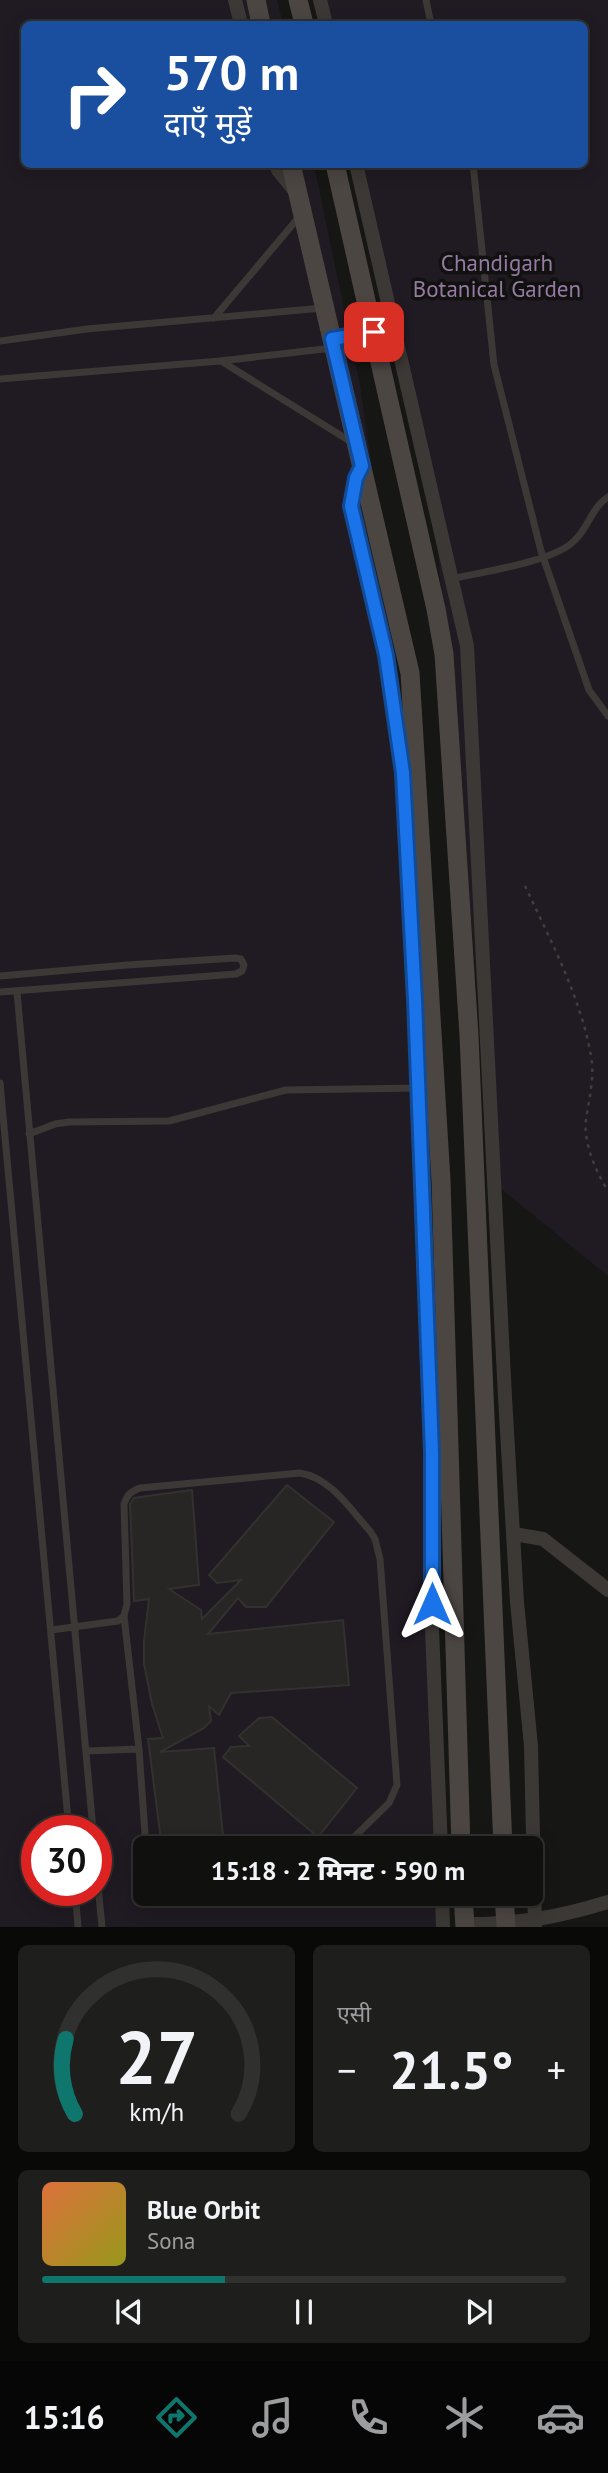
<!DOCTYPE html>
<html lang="hi">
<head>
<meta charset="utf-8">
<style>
	body { margin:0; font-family:"PT Sans","Noto Sans Devanagari",sans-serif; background:#1e1e1d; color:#f1f3f6; height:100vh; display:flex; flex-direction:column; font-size:26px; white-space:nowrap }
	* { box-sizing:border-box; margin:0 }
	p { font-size:23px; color:#9c9d9e }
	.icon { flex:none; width:38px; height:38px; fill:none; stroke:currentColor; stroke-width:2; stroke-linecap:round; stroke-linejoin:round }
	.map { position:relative; height:1927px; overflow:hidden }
	.details { display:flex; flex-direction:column; gap:18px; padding:18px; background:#090908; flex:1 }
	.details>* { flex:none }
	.banner { position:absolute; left:21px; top:21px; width:567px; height:147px; border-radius:10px; box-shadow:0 4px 18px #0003,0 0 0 2px #30302f; background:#1a4fa0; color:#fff; overflow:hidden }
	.speed { position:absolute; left:21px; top:1815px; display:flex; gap:14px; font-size:35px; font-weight:700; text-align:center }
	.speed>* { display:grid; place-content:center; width:91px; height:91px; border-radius:50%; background:#10100f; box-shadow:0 4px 18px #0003,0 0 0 2px #30302f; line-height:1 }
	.speed .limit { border:10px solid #d22; background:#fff; color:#111 }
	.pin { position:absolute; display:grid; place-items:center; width:60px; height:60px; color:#fff; margin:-30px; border-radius:14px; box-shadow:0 4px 10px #0006 }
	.me { position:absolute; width:77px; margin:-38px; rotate:0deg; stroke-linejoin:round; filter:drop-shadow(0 0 5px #0008) }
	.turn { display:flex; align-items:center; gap:24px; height:147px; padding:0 28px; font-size:32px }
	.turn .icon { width:91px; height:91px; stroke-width:2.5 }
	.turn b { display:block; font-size:49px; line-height:60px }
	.big { font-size:52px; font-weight:800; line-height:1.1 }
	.details .card { flex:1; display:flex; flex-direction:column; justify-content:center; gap:10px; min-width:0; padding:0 24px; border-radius:10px; background:#1e1e1d }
	.details .dial { align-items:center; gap:0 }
	.dial svg { height:182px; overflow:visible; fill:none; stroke:#30302f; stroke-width:7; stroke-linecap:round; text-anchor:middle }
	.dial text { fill:#f1f3f6; stroke:none }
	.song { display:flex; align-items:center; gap:21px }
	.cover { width:84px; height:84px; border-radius:10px; background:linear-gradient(135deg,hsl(20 70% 55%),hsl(60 70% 35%)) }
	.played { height:7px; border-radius:4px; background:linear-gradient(90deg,#0f766e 35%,#30302f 35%) }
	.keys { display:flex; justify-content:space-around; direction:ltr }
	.heat { display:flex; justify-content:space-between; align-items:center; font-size:38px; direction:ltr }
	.details .tiles { flex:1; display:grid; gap:18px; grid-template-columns:1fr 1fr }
	.card:last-child { grid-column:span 2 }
	.trip { position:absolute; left:133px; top:1836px; width:410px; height:70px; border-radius:10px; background:#10100f; box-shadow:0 4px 18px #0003,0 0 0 2px #30302f; font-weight:800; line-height:70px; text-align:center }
	.tab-bar { display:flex; height:112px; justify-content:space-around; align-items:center; background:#060606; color:#9c9d9e }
	.tab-bar .icon { width:49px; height:49px }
	.tab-bar .current { color:#0f766e }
	.tab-bar b { font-size:32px; color:#f1f3f6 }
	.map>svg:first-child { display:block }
	.green { fill:#201a22; fill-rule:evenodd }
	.building { fill:#272624; stroke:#33312e; stroke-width:2 }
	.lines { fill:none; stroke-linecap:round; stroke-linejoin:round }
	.path { stroke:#433d3b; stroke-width:2.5; stroke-dasharray:3.5 5; stroke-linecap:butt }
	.lane { stroke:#3c3835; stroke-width:7 }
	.street { stroke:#3c3835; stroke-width:14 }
	.secondary { stroke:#4c4643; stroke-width:19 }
	.route-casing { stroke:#114b97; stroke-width:18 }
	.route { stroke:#1a73e8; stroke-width:12 }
	.labels { text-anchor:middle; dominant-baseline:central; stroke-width:7; stroke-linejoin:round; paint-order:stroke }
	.park-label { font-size:23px; fill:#967aa5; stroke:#11110f }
</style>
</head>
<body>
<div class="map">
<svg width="608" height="1927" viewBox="0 0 608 1927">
	<rect width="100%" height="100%" fill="#161614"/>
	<!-- green -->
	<path class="green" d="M0 0H277L283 24H24V164L314 165 360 385 392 605 437 1848H145V1894H439L440 1927H0ZM37 1830H96V1890H37Z
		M323 0H608V1276L495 1184 434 511 359 165 584 164V24H328Z"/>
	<!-- building -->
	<path class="building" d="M287 1485 334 1522 266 1607H246L238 1598 208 1634 343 1620 349 1685 231 1693 219 1715 209 1706 211 1721 204 1728 160 1752 214 1748 224 1845 162 1848 148 1739 163 1738 152 1704 144 1664V1641L149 1599 134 1601 130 1504 134 1498 192 1490 199 1585 169 1589 201 1610 202 1619 241 1580 217 1583 209 1575Z
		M272 1717 357 1788 318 1837 223 1757 231 1747 249 1746 239 1736 259 1718Z"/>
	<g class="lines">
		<!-- path -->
		<path class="path" d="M525 886C550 939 581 998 591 1056 595 1078 589 1098 586 1120 583 1142 596 1172 608 1191"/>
		<!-- lane -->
		<path class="lane" d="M426 0 431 24
			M473 164 494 365 541 551 589 690 608 716
			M214 318 299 217
			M0 341 87 329 323 308
			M221 361 353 443
			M0 379 220 361 333 348
			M451 579C481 572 555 562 575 540 589 527 591 508 608 497
			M0 976 127 965 235 958 241 959 244 965 242 971 236 974 0 992
			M17 992 93 1830
			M0 1083 69 1830
			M29 1134 55 1124 69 1122 169 1121 286 1090 421 1088
			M51 1630 118 1621 124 1616
			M86 1751 139 1749
			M146 1848 139 1749 124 1616 127 1604 124 1504C127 1495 131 1491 140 1488L300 1473C331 1478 350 1509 370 1531L375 1539 380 1559 397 1785 389 1803 343 1848
			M96 1865 102 1927
			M75 1890 78 1927"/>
		<!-- street -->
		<path class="street" d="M235 0 241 24
			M320 0 326 24
			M276 164 278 170 296 192
			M356 164 467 646 505 1397 517 1602 531 1746 535 1927
			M362 465 357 478 351 506 386 655 403 773 415 1000 432 1453V1629L441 1848
			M514 1534 543 1539 608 1590
			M442 1894 443 1927
			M464 1924C519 1924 556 1918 608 1902"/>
		<!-- secondary -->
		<path class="secondary" d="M256 0 261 24
			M298 0 304 24
			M291 164 410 673 441 1180 461 1848
			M335 164 436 609 444 654 469 1035 503 1848
			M332 339 374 332
			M463 1894 465 1927
			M504 1894 506 1927"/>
	</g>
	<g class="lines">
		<defs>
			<path id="route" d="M374 332 332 339 362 466 356 478 351 506 386 655 403 773 415 1000 432 1453V1604"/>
		</defs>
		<!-- route casing -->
		<use href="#route" class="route-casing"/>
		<!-- route -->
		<use href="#route" class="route"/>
	</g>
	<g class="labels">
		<!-- park labels -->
		<g class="park-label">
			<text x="497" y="262">Chandigarh<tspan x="497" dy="26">Botanical Garden</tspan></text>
		</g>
	</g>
</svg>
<div class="speed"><div class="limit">30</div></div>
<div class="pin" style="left:374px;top:332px;background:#d93025"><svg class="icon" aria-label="arrive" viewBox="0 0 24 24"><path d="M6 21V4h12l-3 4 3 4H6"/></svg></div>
<svg class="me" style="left:432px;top:1604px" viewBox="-20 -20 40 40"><path d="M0-17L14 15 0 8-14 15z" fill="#1a73e8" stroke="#fff" stroke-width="4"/></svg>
<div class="trip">15:18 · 2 मिनट · 590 m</div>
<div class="banner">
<div class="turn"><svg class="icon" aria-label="right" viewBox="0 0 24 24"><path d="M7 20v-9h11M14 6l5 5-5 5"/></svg><div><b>570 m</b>दाएँ मुड़ें</div></div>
</div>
</div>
<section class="details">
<div class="tiles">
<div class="card dial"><svg viewBox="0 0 100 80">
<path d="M14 69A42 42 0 1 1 86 69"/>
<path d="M14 69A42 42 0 0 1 10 36" stroke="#0f766e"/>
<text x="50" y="56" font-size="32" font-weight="700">27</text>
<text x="50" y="72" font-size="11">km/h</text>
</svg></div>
<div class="card"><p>एसी</p>
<div class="heat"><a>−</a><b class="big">21.5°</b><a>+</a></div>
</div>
<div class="card">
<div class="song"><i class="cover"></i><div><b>Blue Orbit</b><p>Sona</p></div></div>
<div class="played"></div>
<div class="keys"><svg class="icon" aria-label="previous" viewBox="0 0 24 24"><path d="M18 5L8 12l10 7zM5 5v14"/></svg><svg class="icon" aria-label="pause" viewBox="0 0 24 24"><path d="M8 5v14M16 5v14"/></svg><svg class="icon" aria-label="next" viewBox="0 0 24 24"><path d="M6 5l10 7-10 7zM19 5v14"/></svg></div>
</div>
</div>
</section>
<nav class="tab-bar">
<b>15:16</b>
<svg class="icon current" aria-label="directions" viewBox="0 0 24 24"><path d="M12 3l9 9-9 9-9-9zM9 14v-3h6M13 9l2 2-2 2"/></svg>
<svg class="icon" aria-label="music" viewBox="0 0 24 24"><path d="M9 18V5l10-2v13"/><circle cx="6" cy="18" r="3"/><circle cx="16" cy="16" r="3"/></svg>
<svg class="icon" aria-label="phone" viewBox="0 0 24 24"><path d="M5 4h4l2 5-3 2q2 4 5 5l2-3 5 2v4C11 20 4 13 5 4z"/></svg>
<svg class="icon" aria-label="climate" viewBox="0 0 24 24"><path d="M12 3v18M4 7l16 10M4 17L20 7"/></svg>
<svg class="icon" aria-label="car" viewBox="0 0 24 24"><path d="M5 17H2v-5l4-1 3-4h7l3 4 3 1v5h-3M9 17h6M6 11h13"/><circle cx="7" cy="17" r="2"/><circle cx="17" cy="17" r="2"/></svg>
</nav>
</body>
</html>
